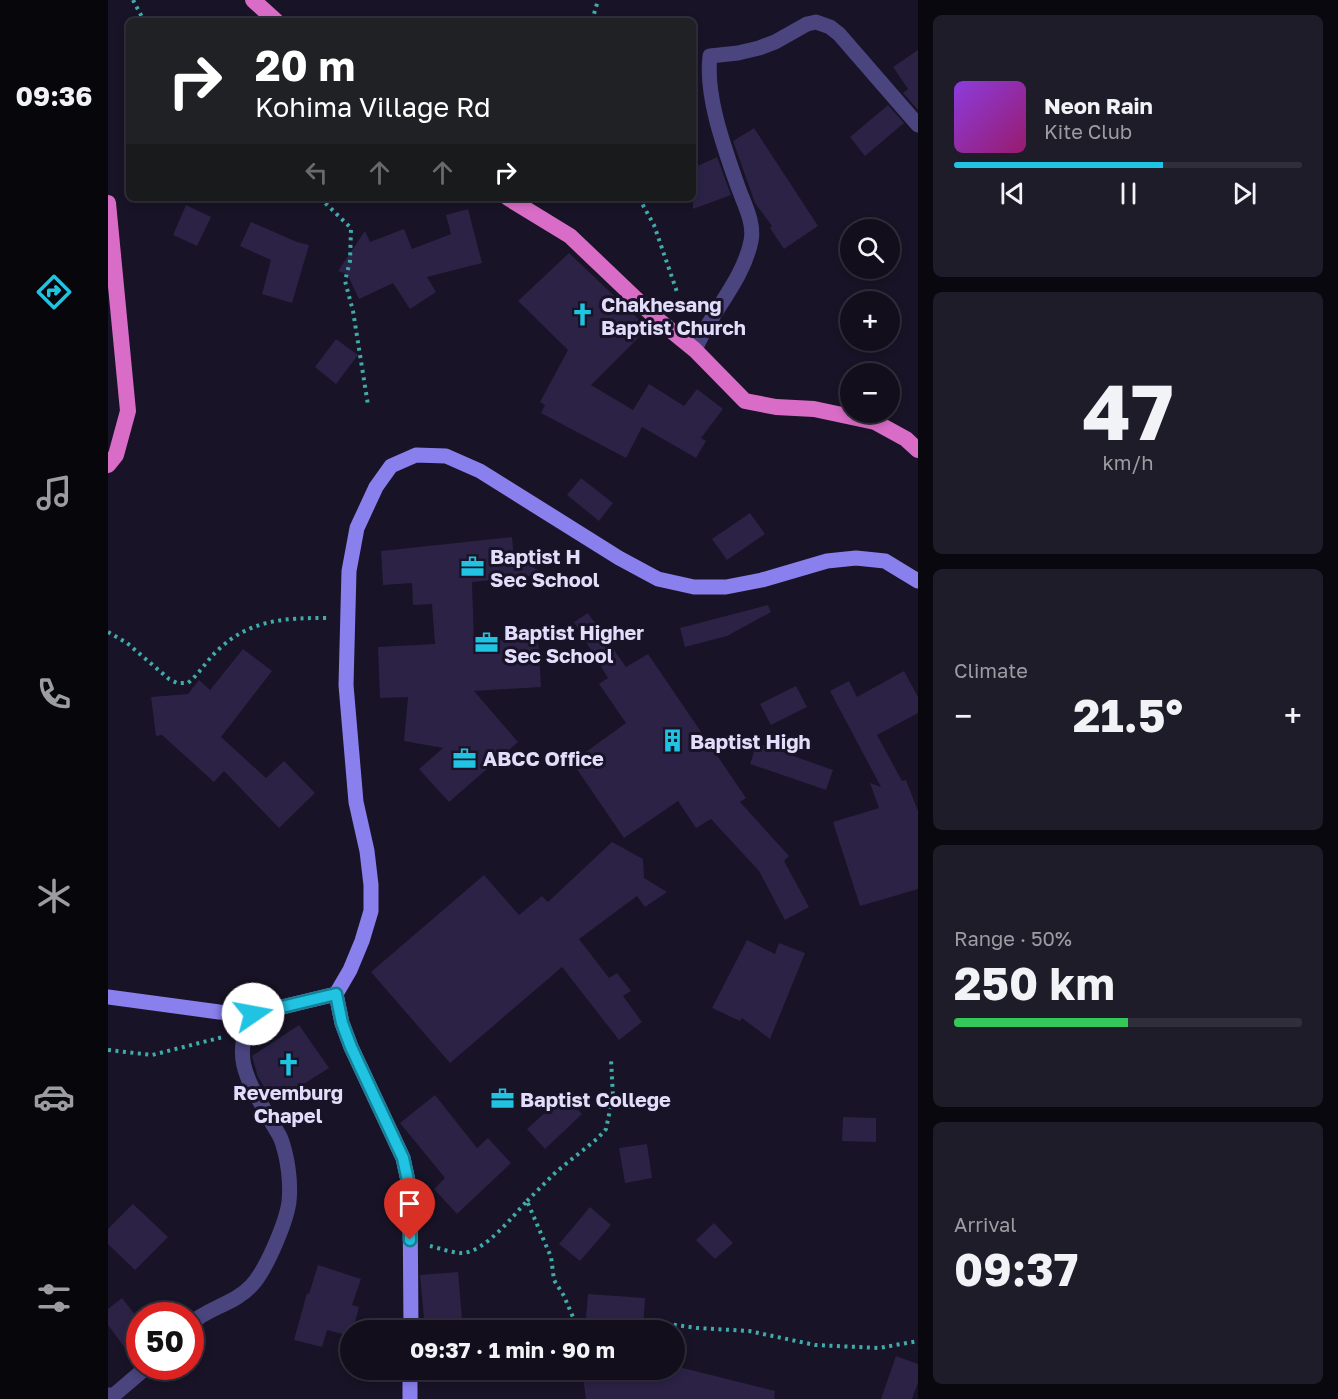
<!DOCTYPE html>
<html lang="en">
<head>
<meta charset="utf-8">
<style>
	body { margin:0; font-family:"Golos Text",sans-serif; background:#1f1c29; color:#f1f3f6; height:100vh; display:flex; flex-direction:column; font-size:22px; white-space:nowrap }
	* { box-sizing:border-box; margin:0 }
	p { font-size:20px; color:#9c9ca3 }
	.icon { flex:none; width:33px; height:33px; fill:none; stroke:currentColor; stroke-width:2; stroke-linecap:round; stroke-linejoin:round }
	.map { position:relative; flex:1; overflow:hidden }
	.drawer { display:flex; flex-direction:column; gap:15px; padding:15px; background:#0a080f; width:420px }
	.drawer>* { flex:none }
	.banner { position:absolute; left:18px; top:18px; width:570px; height:183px; border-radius:9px; box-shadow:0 3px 9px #0003,0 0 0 2px #312e3b; background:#202124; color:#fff; overflow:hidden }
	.tools { position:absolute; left:732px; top:219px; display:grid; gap:12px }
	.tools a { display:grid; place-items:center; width:60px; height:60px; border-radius:50%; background:#120e1c; box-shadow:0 3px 9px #0003,0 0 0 2px #312e3b; font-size:30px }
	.speed { position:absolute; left:18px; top:1302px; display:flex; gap:12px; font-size:30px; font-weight:700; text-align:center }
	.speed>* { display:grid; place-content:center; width:78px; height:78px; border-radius:50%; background:#120e1c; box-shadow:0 3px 9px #0003,0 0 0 2px #312e3b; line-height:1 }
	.speed .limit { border:9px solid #d22; background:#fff; color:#111 }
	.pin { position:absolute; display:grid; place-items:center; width:51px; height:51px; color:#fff; margin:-62px -26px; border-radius:50% 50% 50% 0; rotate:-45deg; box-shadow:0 0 6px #0007 }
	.pin .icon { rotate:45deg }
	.me { position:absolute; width:66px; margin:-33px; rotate:78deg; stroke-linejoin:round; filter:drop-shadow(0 0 4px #0008) }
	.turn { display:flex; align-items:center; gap:21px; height:126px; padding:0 30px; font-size:27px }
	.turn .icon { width:78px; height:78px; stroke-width:2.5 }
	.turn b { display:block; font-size:42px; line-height:51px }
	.lanes { display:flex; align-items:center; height:57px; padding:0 30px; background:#0003; justify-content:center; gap:30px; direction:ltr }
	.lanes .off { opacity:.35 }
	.big { font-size:45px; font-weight:700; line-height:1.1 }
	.drawer .card { flex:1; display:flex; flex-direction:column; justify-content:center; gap:9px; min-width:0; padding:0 21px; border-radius:9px; background:#1f1c29 }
	.drawer .dial { align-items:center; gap:0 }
	.dial b { font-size:78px; line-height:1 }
	.song { display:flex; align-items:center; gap:18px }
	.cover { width:72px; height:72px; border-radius:9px; background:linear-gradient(135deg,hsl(270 70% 55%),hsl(320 70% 35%)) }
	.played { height:6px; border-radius:3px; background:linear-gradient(90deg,#21c3e2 60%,#312e3b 60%) }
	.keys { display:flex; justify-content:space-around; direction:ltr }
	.heat { display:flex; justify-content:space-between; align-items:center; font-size:33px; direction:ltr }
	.charge { height:9px; border-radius:4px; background:linear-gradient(90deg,#34c759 50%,#312e3b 0) }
	.trip { position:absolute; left:232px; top:1320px; width:345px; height:60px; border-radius:30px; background:#120e1c; box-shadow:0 3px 9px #0003,0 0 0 2px #312e3b; font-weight:700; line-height:60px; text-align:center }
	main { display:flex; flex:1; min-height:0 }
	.tabs { display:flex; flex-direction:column; width:108px; justify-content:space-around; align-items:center; background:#07060b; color:#9c9ca3 }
	.tabs .icon { width:42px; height:42px }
	.tabs .active { color:#21c3e2 }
	.tabs b { font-size:27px; color:#f1f3f6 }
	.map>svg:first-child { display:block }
	.building { fill:#2b2245 }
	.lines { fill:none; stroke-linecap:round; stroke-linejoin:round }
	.path { stroke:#40abab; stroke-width:4; stroke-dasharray:3 4.5; stroke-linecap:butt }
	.minor { stroke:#4a447f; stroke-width:15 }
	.secondary { stroke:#8980ee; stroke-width:15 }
	.trunk { stroke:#d86cc6; stroke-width:16 }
	.route-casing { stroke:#157f93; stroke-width:15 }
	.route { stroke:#21c3e2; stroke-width:10 }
	.labels { text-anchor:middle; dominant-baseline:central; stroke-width:6; stroke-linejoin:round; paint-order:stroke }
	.poi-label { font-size:20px; font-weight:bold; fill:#e2ddfb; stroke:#181326; text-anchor:start }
</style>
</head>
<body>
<main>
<nav class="tabs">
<b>09:36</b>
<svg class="icon active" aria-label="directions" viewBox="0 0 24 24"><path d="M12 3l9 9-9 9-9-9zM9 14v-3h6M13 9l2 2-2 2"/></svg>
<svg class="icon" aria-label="music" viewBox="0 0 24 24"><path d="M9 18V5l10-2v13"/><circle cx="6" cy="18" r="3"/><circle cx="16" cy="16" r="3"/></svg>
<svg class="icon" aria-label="phone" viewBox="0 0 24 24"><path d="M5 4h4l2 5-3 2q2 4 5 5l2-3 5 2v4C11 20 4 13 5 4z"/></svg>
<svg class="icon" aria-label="climate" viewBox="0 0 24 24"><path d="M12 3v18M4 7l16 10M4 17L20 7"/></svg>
<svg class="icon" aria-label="car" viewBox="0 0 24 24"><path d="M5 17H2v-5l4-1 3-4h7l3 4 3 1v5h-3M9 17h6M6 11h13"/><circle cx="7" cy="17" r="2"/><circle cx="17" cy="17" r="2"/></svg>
<svg class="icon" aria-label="filters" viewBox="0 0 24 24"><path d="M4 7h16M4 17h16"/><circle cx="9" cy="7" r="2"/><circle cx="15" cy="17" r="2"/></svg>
</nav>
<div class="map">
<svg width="810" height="1399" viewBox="0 0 810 1399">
	<rect width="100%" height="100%" fill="#181326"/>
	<!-- building -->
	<path class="building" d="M810 50V110L795 93 800 89 785 67Z
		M780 105 796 123 757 156 742 137Z
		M646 128 710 226 676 249 662 228 664 226 647 203 625 141Z
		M609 157 623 195 585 209V168Z
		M78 205 103 217 89 246 65 235Z
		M360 209 374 263 319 277 328 292 302 309 285 283 251 299 239 274 230 271 257 231 262 242 296 229 304 249 343 234 338 215Z
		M143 222 189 242 201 245 184 303 154 294 163 260 132 246Z
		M461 253 540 328 483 385 525 410 541 384 576 406 589 389 615 409 593 438 598 441 588 458 534 427 518 458 433 413 437 405 432 402 460 350 410 301Z
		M228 339 250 355 228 384 207 367Z
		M473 478 505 503 491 521 459 495Z
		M642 513 657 534 619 560 604 539Z
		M404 537 406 558 438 574 364 582 366 642 430 638 433 687 366 691 410 742 341 802 311 769 335 748 296 741 300 697 272 698 270 647 327 644 324 604 305 605 304 583 275 585 273 551Z
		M660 605 663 612 619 636 577 647 572 628Z
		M480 613 518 667 540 654 638 798 632 802 681 856 676 861 701 907 677 920 651 871 603 819 588 828 570 801 516 838 464 762 518 723 491 684 500 678 466 622Z
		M135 649 164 671 113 737 158 778 176 761 207 793 171 828 116 771 106 782 54 735 48 736 43 697 80 694 91 680 102 690Z
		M796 671 810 697V713L769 735 794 781 798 780 810 811V889L752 906 725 822 771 808 762 783 773 787 722 691 741 681 749 697Z
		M688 686 699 707 663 725 652 704Z
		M649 743 725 770 718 790 642 764Z
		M504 842 535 859 536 878 559 892 537 907 529 896 471 939 501 978 509 973 523 991 515 996 534 1022 511 1040 454 967 342 1063 263 972 376 875 411 915 434 896 440 902Z
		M639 940 667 954 671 943 697 953 662 1039 634 1018 632 1021 604 1008Z
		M191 1025 221 1068 166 1103 150 1077 144 1056Z
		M327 1095 369 1148 380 1138 403 1163 349 1214 326 1189 337 1178 292 1123Z
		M456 1095 474 1114 437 1149 419 1129Z
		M735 1117 768 1118V1142L734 1141Z
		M539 1144 544 1178 517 1183 511 1148Z
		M25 1204 60 1237 27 1270 0 1244V1229Z
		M482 1207 503 1225 472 1261 451 1244Z
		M606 1223 625 1243 607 1259 588 1240Z
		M210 1265 253 1279 244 1305 251 1307 245 1330H243V1336L219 1330 214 1347 186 1340 199 1293 201 1294Z
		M350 1272 355 1330H317L312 1275Z
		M480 1294 537 1298 535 1330H477Z
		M14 1298 32 1321V1360L28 1363 0 1325V1309Z
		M788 1356 810 1364V1382L804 1399H773Z
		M567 1366 667 1391 666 1399H478L474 1370H567Z"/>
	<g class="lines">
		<!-- path -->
		<path class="path" d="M25 0 36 21
			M484 21 490 0
			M212 198 243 228 242 261 237 281 245 311 260 405
			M531 198 546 225 569 292
			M0 632 19 643 61 679 69 683H80C92 673 99 660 111 649 143 619 178 618 219 618
			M0 1050 44 1055 115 1037
			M419 1201 448 1172 490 1138 498 1129 505 1096 503 1060
			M322 1246C331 1248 344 1253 354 1253 377 1252 404 1217 419 1201L443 1257 446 1280 456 1296 470 1329 560 1324 589 1328 641 1331 707 1345 771 1348 810 1341"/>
		<!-- minor -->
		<path class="minor" d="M587 350C602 313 635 281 643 241 647 222 635 202 629 184 616 147 597 95 602 56L630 53 651 48 667 42 699 24 708 22 722 27 731 34 810 125
			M82 1324C101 1307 127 1304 144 1285 158 1270 178 1223 181 1202 183 1183 180 1158 173 1139 170 1132 165 1126 162 1119 140 1081 122 1057 145 1014
			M0 1395H6L40 1366"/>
		<!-- secondary -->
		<path class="secondary" d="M228 994 242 970 254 941 263 911V885L259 851 248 802 238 685 241 571 249 528 268 487 283 466 308 455 338 456 372 471 511 558 550 579 586 587H618L654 580 719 561 748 558 777 561 810 581
			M228 994 234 1023 243 1047 295 1158 302 1190 303 1330
			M0 997 111 1012 145 1014 228 994
			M302 1399V1370"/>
		<!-- trunk -->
		<path class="trunk" d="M145 0 168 21
			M400 198 462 236 549 319 587 350 637 401 668 407 706 409 767 422 798 439 810 450
			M0 203 20 411 8 455 0 465"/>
	</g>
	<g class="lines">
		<defs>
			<path id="route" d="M145 1014 228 994 234 1023 243 1047 295 1158 302 1190V1240"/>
		</defs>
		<!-- route casing -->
		<use href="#route" class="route-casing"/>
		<!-- route -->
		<use href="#route" class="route"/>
	</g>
	<!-- icons -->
	<defs>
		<symbol id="church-bare" viewBox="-9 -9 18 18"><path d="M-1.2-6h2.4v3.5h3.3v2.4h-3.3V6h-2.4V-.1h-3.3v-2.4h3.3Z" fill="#21c3e2" stroke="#181326" stroke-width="2.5" paint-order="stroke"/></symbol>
		<symbol id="office-bare" viewBox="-9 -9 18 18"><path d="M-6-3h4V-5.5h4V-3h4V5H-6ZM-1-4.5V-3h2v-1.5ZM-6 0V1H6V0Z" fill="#21c3e2" stroke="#181326" stroke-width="2.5" paint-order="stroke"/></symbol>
		<symbol id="building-bare" viewBox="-9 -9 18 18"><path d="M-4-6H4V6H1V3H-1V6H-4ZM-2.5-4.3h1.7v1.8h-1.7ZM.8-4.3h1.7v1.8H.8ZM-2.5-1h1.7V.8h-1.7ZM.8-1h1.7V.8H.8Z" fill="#21c3e2" stroke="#181326" stroke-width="2.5" paint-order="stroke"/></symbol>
	</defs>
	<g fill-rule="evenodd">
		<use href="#church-bare" x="458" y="298" width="33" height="33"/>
		<use href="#office-bare" x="348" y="550" width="33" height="33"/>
		<use href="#office-bare" x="362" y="626" width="33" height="33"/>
		<use href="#building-bare" x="548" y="724" width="33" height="33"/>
		<use href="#office-bare" x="340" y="742" width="33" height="33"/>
		<use href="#church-bare" x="164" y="1048" width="33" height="33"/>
		<use href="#office-bare" x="378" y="1082" width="33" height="33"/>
	</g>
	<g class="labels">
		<!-- poi labels -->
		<g class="poi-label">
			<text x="493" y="304">Chakhesang<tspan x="493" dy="23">Baptist Church</tspan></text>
			<text x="382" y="556">Baptist H<tspan x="382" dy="23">Sec School</tspan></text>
			<text x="396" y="632">Baptist Higher<tspan x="396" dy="23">Sec School</tspan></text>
			<text x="582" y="741">Baptist High</text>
			<text x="375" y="758">ABCC Office</text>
			<text x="180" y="1092" text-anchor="middle">Revemburg<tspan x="180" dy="23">Chapel</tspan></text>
			<text x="412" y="1099">Baptist College</text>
		</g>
	</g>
</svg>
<div class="tools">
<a><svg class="icon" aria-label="search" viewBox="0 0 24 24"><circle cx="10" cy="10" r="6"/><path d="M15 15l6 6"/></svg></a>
<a>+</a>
<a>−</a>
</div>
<div class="speed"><div class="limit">50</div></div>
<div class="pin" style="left:302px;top:1240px;background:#d93025"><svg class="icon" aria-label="arrive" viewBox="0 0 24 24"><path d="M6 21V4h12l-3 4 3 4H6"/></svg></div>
<svg class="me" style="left:145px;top:1014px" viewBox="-20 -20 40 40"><circle r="19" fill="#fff"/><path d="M0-13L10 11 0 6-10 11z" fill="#21c3e2"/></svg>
<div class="trip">09:37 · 1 min · 90 m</div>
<div class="banner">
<div class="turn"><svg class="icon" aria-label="right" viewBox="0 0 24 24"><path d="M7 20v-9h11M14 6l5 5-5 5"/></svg><div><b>20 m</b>Kohima Village Rd</div></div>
<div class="lanes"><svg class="icon off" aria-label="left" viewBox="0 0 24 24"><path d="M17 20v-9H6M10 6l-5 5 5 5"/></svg><svg class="icon off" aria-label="ahead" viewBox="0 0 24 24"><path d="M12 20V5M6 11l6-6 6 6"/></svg><svg class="icon off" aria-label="ahead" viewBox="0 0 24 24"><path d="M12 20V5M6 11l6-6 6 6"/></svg><svg class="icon" aria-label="right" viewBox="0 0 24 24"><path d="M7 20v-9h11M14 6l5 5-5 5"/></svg></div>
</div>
</div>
<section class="drawer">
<div class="card">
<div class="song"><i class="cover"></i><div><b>Neon Rain</b><p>Kite Club</p></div></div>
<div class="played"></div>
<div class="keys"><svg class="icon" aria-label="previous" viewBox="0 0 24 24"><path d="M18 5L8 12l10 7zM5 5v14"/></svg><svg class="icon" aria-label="pause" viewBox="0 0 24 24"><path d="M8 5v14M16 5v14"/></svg><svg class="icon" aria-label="next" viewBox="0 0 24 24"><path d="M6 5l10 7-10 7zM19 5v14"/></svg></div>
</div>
<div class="card dial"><b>47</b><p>km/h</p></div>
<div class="card"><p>Climate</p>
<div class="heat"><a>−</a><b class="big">21.5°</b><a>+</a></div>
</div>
<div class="card"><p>Range · 50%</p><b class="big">250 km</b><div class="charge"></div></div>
<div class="card"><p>Arrival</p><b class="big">09:37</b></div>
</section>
</main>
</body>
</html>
